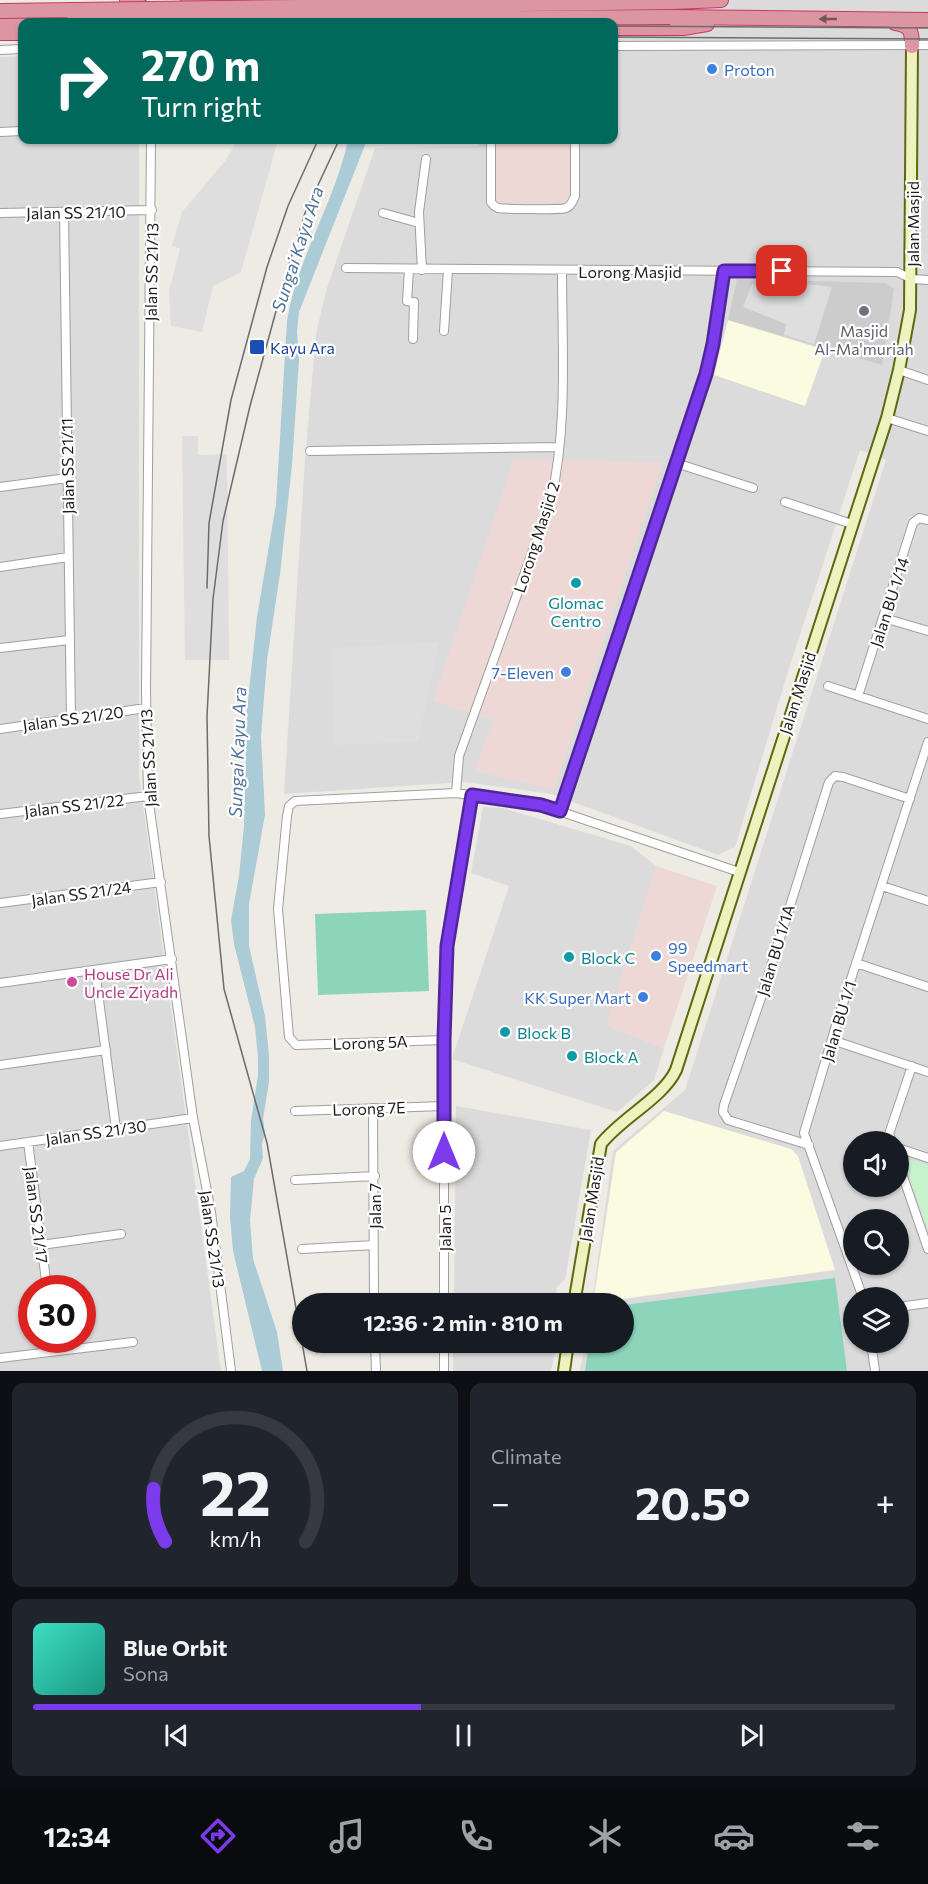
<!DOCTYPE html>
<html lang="en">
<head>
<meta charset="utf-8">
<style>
	body { margin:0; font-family:Commissioner,sans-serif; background:#20242c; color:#f1f3f6; height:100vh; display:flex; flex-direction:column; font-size:22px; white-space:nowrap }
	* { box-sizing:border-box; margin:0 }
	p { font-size:20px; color:#9ea1a6 }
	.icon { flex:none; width:33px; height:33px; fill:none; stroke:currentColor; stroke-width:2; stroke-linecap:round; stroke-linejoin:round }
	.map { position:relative; height:1371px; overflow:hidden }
	.drawer { display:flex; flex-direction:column; gap:12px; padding:12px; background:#0d0f14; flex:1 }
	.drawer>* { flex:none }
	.hud { position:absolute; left:18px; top:18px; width:600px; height:126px; border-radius:12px; box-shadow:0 2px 4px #0004; background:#00695c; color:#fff; overflow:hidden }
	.buttons { position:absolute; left:843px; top:1131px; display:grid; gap:12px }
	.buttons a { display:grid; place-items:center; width:66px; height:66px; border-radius:50%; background:#171b24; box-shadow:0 2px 4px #0004; font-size:30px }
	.speed { position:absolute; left:18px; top:1275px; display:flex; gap:12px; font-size:30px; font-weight:700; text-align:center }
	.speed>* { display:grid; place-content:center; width:78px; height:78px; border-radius:50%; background:#171b24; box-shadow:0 2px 4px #0004; line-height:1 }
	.speed .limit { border:9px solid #d22; background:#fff; color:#111 }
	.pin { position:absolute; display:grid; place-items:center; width:51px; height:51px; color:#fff; margin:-26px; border-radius:12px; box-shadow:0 3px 9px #0006 }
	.me { position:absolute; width:66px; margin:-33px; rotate:0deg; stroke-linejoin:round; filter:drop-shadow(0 0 4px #0008) }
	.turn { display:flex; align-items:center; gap:21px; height:126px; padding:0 24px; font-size:27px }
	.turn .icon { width:78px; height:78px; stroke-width:2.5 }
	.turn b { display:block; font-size:42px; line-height:51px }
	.big { font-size:45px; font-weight:700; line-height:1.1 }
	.drawer .tile { flex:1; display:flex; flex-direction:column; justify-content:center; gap:9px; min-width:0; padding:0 21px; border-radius:12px; background:#20242c }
	.drawer .dial { align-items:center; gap:0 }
	.dial svg { height:156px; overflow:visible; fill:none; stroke:#363941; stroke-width:7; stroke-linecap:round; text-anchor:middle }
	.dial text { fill:#f1f3f6; stroke:none }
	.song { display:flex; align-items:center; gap:18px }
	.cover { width:72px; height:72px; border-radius:9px; background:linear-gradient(135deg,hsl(170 70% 55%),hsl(170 70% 35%)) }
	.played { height:6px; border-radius:3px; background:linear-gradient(90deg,#7c3aed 45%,#363941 45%) }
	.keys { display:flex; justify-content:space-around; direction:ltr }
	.heat { display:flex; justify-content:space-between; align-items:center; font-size:33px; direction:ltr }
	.drawer .tiles { flex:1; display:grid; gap:12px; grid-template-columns:1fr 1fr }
	.tile:last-child { grid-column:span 2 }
	.trip { position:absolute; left:292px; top:1293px; width:342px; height:60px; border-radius:30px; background:#171b24; box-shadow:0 2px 4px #0004; font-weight:700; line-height:60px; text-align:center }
	.tab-bar { display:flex; height:96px; justify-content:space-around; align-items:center; background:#090b0e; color:#9ea1a6 }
	.tab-bar .icon { width:42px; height:42px }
	.tab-bar .selected { color:#7c3aed }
	.tab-bar b { font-size:27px; color:#f1f3f6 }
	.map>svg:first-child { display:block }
	.residential { fill:#dcdbdb; fill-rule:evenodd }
	.commercial { fill:#edd8d6 }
	.education { fill:#fafbe1 }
	.religious { fill:#ccc }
	.park { fill:#c7f3cc }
	.pitch { fill:#8cd4ba }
	.parking { fill:#dedede }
	.water { fill:#abcbd6 }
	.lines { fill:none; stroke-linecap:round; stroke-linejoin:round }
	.street-casing { stroke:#9f9f9f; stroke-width:10 }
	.secondary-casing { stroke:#5d6911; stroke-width:14 }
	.highway-casing { stroke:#c63865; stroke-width:16 }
	.street { stroke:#fff; stroke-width:8 }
	.secondary { stroke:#eef2bf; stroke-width:10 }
	.highway { stroke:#dc96a1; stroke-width:14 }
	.tram { stroke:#6c6c6c; stroke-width:1.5 }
	.highway-bridge-casing { stroke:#c63865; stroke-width:16; stroke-linecap:butt }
	.highway-bridge { stroke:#dc96a1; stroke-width:14 }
	.oneway { fill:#735459 }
	.route-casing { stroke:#51269a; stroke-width:15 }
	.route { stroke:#7c3aed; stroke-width:10 }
	.shop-dot { fill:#3f7fe0; stroke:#fff; stroke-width:2 }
	.worship-dot { fill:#6b7280; stroke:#fff; stroke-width:2 }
	.transit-dot { fill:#1a4fb4; stroke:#fff; stroke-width:2 }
	.culture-dot { fill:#0f9aa8; stroke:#fff; stroke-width:2 }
	.hotel-dot { fill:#d1479c; stroke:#fff; stroke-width:2 }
	.labels { text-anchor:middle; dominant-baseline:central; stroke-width:4.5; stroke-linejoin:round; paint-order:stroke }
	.shop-label { font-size:16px; fill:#366cbe; stroke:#fff; text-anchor:start }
	.street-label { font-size:16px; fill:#1e1e1e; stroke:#fff }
	.worship-label { font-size:16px; fill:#5b616d; stroke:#fff }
	.transit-label { font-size:16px; fill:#164399; stroke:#fff; text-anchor:start }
	.culture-label { font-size:16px; fill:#0d838f; stroke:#fff; text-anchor:start }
	.hotel-label { font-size:16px; fill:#b23c85; stroke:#fff; text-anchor:start }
	.water-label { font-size:18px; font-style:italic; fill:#52759c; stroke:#fff }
</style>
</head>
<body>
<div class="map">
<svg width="928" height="1371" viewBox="0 0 928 1371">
	<rect width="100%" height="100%" fill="#eeebe5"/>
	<!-- residential -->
	<path class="residential" d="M477 0H928V1371H580L585 1343 624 1342V1304L592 1303 613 1151 685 1090 886 460 860 450 786 678 735 847 718 855 551 794 464 782 284 794 305 459 316 334 326 291 375 148 478 146 479 140H614V22H477ZM854 1142H898V1186H854ZM854 1220H898V1264H854ZM854 1298H898V1342H854Z
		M22 56V140H139V776L221 1371H0V57ZM32 1288H82V1340H32Z
		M483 807 502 808 631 846 656 866 607 1026 664 1048 654 1080 617 1112 452 1059 509 886 471 873Z
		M456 1106 591 1130 565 1280 557 1286 555 1303H454Z
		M453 1343V1342L557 1343 551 1371H453Z"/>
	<!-- commercial -->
	<path class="commercial" d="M488 140H580L579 202 487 203Z
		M514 459 663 462 554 790 475 771 493 720 433 701Z
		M656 866 717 886 664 1048 606 1026Z"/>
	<!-- education -->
	<path class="education" d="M728 320 825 350 805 406 714 375Z
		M664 1111 791 1149 798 1156 835 1270 593 1303 616 1152Z"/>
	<!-- religious -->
	<path class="religious" d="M737 279 886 283 894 289 882 365 728 320Z"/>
	<!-- park -->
	<path class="park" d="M910 1160 928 1165V1229L905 1164Z"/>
	<!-- pitch -->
	<path class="pitch" d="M426 910 429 991 318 995 315 914Z
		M835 1278 847 1371H585L589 1343 624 1342V1305Z"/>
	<!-- parking -->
	<path class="parking" d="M237 140H278L241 272 213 286 202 332 171 326 169 291 180 249 172 246 182 212 226 160Z
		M791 282 832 287 814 344 784 335 786 324 743 307 752 284 787 291Z
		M182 436H198V455L227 454 229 660H185Z
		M439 642 418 742 334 745 332 648Z"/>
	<!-- water -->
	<path class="water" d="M348 140H367L299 312 297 331 299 360 292 465 280 574 267 660 261 736 265 815 249 904V946L265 1016 269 1055V1082L263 1119 265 1133 262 1144 263 1158 254 1179 250 1220 253 1259 277 1332 283 1371H262L233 1251 230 1217 231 1177 244 1171 250 1159 251 1121 258 1075V1057L255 1027 234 944 231 920 239 876 244 826 247 709 257 617 276 504 287 321C297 258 335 202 348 140Z"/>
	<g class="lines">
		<defs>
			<path id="street" d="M614 46 928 45
				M0 50 22 49
				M0 132 22 131
				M151 140 146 690 148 796 193 1118 211 1212 231 1371
				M491 140V202C494 206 493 206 498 208 505 209 561 210 566 208 571 206 573 201 575 196V140
				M64 212 71 719
				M0 213 152 210
				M383 213 419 223
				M346 268 897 272 912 279 928 280
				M409 270 407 301 414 302 413 339
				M422 270 419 212 426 159
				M444 331 448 270
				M899 370 928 380
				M887 418 928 431
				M310 451 559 447
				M676 463 753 488
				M0 487 67 478
				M785 502 852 524
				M0 567 68 557
				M884 618 928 631
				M0 648 69 640
				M828 686 928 719
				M858 696 913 523 919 518 928 520
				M0 729 146 708
				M456 793 459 756 551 500C568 426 562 346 562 270
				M560 811 706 373 713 344 724 271
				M0 814 148 796
				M882 886 928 901
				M0 903 161 882
				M856 963 928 987
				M95 970 116 1129
				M0 983 172 959
				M444 1040 296 1045 289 1037 278 909 287 816 289 806 295 801 456 793 541 805 739 872
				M832 1040 928 1072
				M0 1065 106 1050
				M373 1108 374 1304
				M295 1111 444 1106
				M28 1142 47 1288
				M892 1142 889 1134 912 1066
				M809 1145 728 1120 723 1112 724 1105 762 995 829 782 835 776 843 777 910 799
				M0 1146 193 1118
				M898 1148 928 1158
				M898 1162 928 1249
				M295 1180 375 1176
				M41 1245 121 1234
				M302 1249 374 1245
				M863 1298 804 1133 838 1019 928 742
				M444 1304V1040L447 946 472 795
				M898 1307 928 1303
				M55 1340 57 1351
				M375 1342 376 1371
				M444 1342V1371
				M871 1342 875 1371
				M0 1358 133 1342"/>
			<path id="secondary" d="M574 1304 601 1144C621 1118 663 1098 676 1070L887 418 899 370 910 310 912 46
				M564 1371 568 1342"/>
			<path id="highway" d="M127 0 142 7 145 15
				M188 0H244
				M673 2 721 0
				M670 17 928 20
				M0 23H22
				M895 23C911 25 912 32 912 46
				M614 28H683L707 24
				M0 33H22"/>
		</defs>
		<!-- street casing -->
		<use href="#street" class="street-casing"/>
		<!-- secondary casing -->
		<use href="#secondary" class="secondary-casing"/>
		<!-- highway casing -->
		<use href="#highway" class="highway-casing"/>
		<!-- street -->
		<use href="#street" class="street"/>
		<!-- secondary -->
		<use href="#secondary" class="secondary"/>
		<!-- highway -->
		<use href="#highway" class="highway"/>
		<!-- tram -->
		<path class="tram" d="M614 26 928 28
			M614 37 928 39
			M207 588 209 523 231 400 267 267 288 206 318 140
			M307 1371 267 1143 224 989 209 836 207 716 213 599 223 521 250 406 287 271 305 213 339 140"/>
		<defs>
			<path id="highway-bridge" d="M0 11 673 2
				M73 22 670 17"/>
		</defs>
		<!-- highway-bridge casing -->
		<use href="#highway-bridge" class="highway-bridge-casing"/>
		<!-- highway-bridge -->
		<use href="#highway-bridge" class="highway-bridge"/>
	</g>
	<!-- one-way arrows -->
	<defs><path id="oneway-solid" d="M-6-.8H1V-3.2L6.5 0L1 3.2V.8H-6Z" transform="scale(1.5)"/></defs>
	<use class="oneway" href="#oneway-solid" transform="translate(828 19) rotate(-180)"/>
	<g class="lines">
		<defs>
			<path id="route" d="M444 1152V1040L447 946 472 795 541 805 560 811 706 374 713 344 724 271H782"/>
		</defs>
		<!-- route casing -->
		<use href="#route" class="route-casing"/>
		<!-- route -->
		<use href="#route" class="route"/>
	</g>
	<!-- markers -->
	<g class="shop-dot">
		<circle cx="712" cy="69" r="6"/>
		<circle cx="566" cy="672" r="6"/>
		<circle cx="656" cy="956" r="6"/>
		<circle cx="643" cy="997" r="6"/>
	</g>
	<circle class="worship-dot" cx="864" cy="311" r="6"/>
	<rect class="transit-dot" x="249" y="339" width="16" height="16" rx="3"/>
	<g class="culture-dot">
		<circle cx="576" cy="583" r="6"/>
		<circle cx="569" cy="957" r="6"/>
		<circle cx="505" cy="1032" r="6"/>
		<circle cx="572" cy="1056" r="6"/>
	</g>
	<circle class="hotel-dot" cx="72" cy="982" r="6"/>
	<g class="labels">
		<!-- shop labels -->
		<g class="shop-label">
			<text x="724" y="69">Proton</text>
			<text x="554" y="672" text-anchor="end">7-Eleven</text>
			<text x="668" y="947">99<tspan x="668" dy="18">Speedmart</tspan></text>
			<text x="631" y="997" text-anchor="end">KK Super Mart</text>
		</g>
		<!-- street labels -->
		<g class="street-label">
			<text transform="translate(76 212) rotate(-1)">Jalan SS 21/10</text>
			<text transform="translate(912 224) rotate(-90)">Jalan Masjid</text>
			<text x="630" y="271">Lorong Masjid</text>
			<text transform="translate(151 272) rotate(-89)">Jalan SS 21/13</text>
			<text transform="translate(67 466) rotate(-91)">Jalan SS 21/11</text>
			<text transform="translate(536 537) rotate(-72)">Lorong Masjid 2</text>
			<text transform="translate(889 602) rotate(-72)">Jalan BU 1/14</text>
			<text transform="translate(797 693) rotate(-72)">Jalan Masjid</text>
			<text transform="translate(73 718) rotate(-8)">Jalan SS 21/20</text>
			<text transform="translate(148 758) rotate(-93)">Jalan SS 21/13</text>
			<text transform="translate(74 805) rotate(-7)">Jalan SS 21/22</text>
			<text transform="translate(81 893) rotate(-8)">Jalan SS 21/24</text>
			<text transform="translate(775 950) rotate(-73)">Jalan BU 1/1A</text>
			<text transform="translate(838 1021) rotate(-73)">Jalan BU 1/1</text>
			<text transform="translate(370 1042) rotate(-2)">Lorong 5A</text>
			<text transform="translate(369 1108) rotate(-2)">Lorong 7E</text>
			<text transform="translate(96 1132) rotate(-8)">Jalan SS 21/30</text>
			<text transform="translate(591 1199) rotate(-81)">Jalan Masjid</text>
			<text transform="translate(374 1206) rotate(-90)">Jalan 7</text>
			<text transform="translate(37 1215) rotate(83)">Jalan SS 21/17</text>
			<text transform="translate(444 1228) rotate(-90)">Jalan 5</text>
			<text transform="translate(213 1239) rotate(82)">Jalan SS 21/13</text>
		</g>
		<!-- worship labels -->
		<g class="worship-label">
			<text x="864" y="330">Masjid<tspan x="864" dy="18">Al-Ma'muriah</tspan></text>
		</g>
		<!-- transit labels -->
		<g class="transit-label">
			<text x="270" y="347">Kayu Ara</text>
		</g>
		<!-- culture labels -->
		<g class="culture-label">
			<text x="576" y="602" text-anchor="middle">Glomac<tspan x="576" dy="18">Centro</tspan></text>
			<text x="581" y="957">Block C</text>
			<text x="517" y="1032">Block B</text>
			<text x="584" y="1056">Block A</text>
		</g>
		<!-- hotel labels -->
		<g class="hotel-label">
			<text x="84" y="973">House Dr Ali<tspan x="84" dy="18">Uncle Ziyadh</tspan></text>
		</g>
		<!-- water labels -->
		<g class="water-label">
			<text transform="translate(297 249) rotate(-72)">Sungai Kayu Ara</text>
			<text transform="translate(237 752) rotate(-88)">Sungai Kayu Ara</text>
		</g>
	</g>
</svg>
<div class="buttons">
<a><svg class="icon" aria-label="sound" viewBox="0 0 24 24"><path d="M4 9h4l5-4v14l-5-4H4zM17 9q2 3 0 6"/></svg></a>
<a><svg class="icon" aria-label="search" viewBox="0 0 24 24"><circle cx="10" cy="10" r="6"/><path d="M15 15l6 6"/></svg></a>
<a><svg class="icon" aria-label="layers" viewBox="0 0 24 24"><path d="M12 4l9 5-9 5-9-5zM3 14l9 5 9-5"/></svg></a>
</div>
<div class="speed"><div class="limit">30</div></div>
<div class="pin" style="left:782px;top:271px;background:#d93025"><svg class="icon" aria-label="arrive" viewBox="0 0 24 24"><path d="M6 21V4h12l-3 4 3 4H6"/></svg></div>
<svg class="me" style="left:444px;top:1152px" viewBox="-20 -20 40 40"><circle r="19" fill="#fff"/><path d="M0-13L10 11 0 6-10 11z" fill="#7c3aed"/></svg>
<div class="trip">12:36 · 2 min · 810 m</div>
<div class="hud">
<div class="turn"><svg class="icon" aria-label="right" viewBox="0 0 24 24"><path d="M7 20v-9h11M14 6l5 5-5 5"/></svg><div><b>270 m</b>Turn right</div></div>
</div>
</div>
<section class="drawer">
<div class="tiles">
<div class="tile dial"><svg viewBox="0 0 100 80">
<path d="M14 69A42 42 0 1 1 86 69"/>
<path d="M14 69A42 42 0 0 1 8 42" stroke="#7c3aed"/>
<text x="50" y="56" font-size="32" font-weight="700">22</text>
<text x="50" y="72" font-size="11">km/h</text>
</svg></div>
<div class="tile"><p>Climate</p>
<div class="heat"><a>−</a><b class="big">20.5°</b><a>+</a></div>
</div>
<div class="tile">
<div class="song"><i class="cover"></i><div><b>Blue Orbit</b><p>Sona</p></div></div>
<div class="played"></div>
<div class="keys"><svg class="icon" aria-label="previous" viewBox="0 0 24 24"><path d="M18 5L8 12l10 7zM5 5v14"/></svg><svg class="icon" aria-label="pause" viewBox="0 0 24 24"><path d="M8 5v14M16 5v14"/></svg><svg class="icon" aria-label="next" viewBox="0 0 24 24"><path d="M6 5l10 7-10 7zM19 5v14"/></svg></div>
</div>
</div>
</section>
<nav class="tab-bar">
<b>12:34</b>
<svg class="icon selected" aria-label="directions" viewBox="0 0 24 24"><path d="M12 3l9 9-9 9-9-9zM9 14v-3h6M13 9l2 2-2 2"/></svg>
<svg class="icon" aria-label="music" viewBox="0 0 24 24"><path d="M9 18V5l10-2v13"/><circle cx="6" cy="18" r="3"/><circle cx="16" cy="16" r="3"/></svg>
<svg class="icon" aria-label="phone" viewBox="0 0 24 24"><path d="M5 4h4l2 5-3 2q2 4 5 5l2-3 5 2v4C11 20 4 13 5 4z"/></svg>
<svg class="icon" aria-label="climate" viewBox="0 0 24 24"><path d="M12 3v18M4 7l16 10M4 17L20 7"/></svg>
<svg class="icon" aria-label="car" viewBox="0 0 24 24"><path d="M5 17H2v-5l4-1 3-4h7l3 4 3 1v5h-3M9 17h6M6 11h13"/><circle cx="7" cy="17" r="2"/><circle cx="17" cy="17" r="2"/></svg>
<svg class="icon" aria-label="filters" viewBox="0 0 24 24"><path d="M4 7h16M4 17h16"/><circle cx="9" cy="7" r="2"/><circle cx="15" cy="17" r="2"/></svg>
</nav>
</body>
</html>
